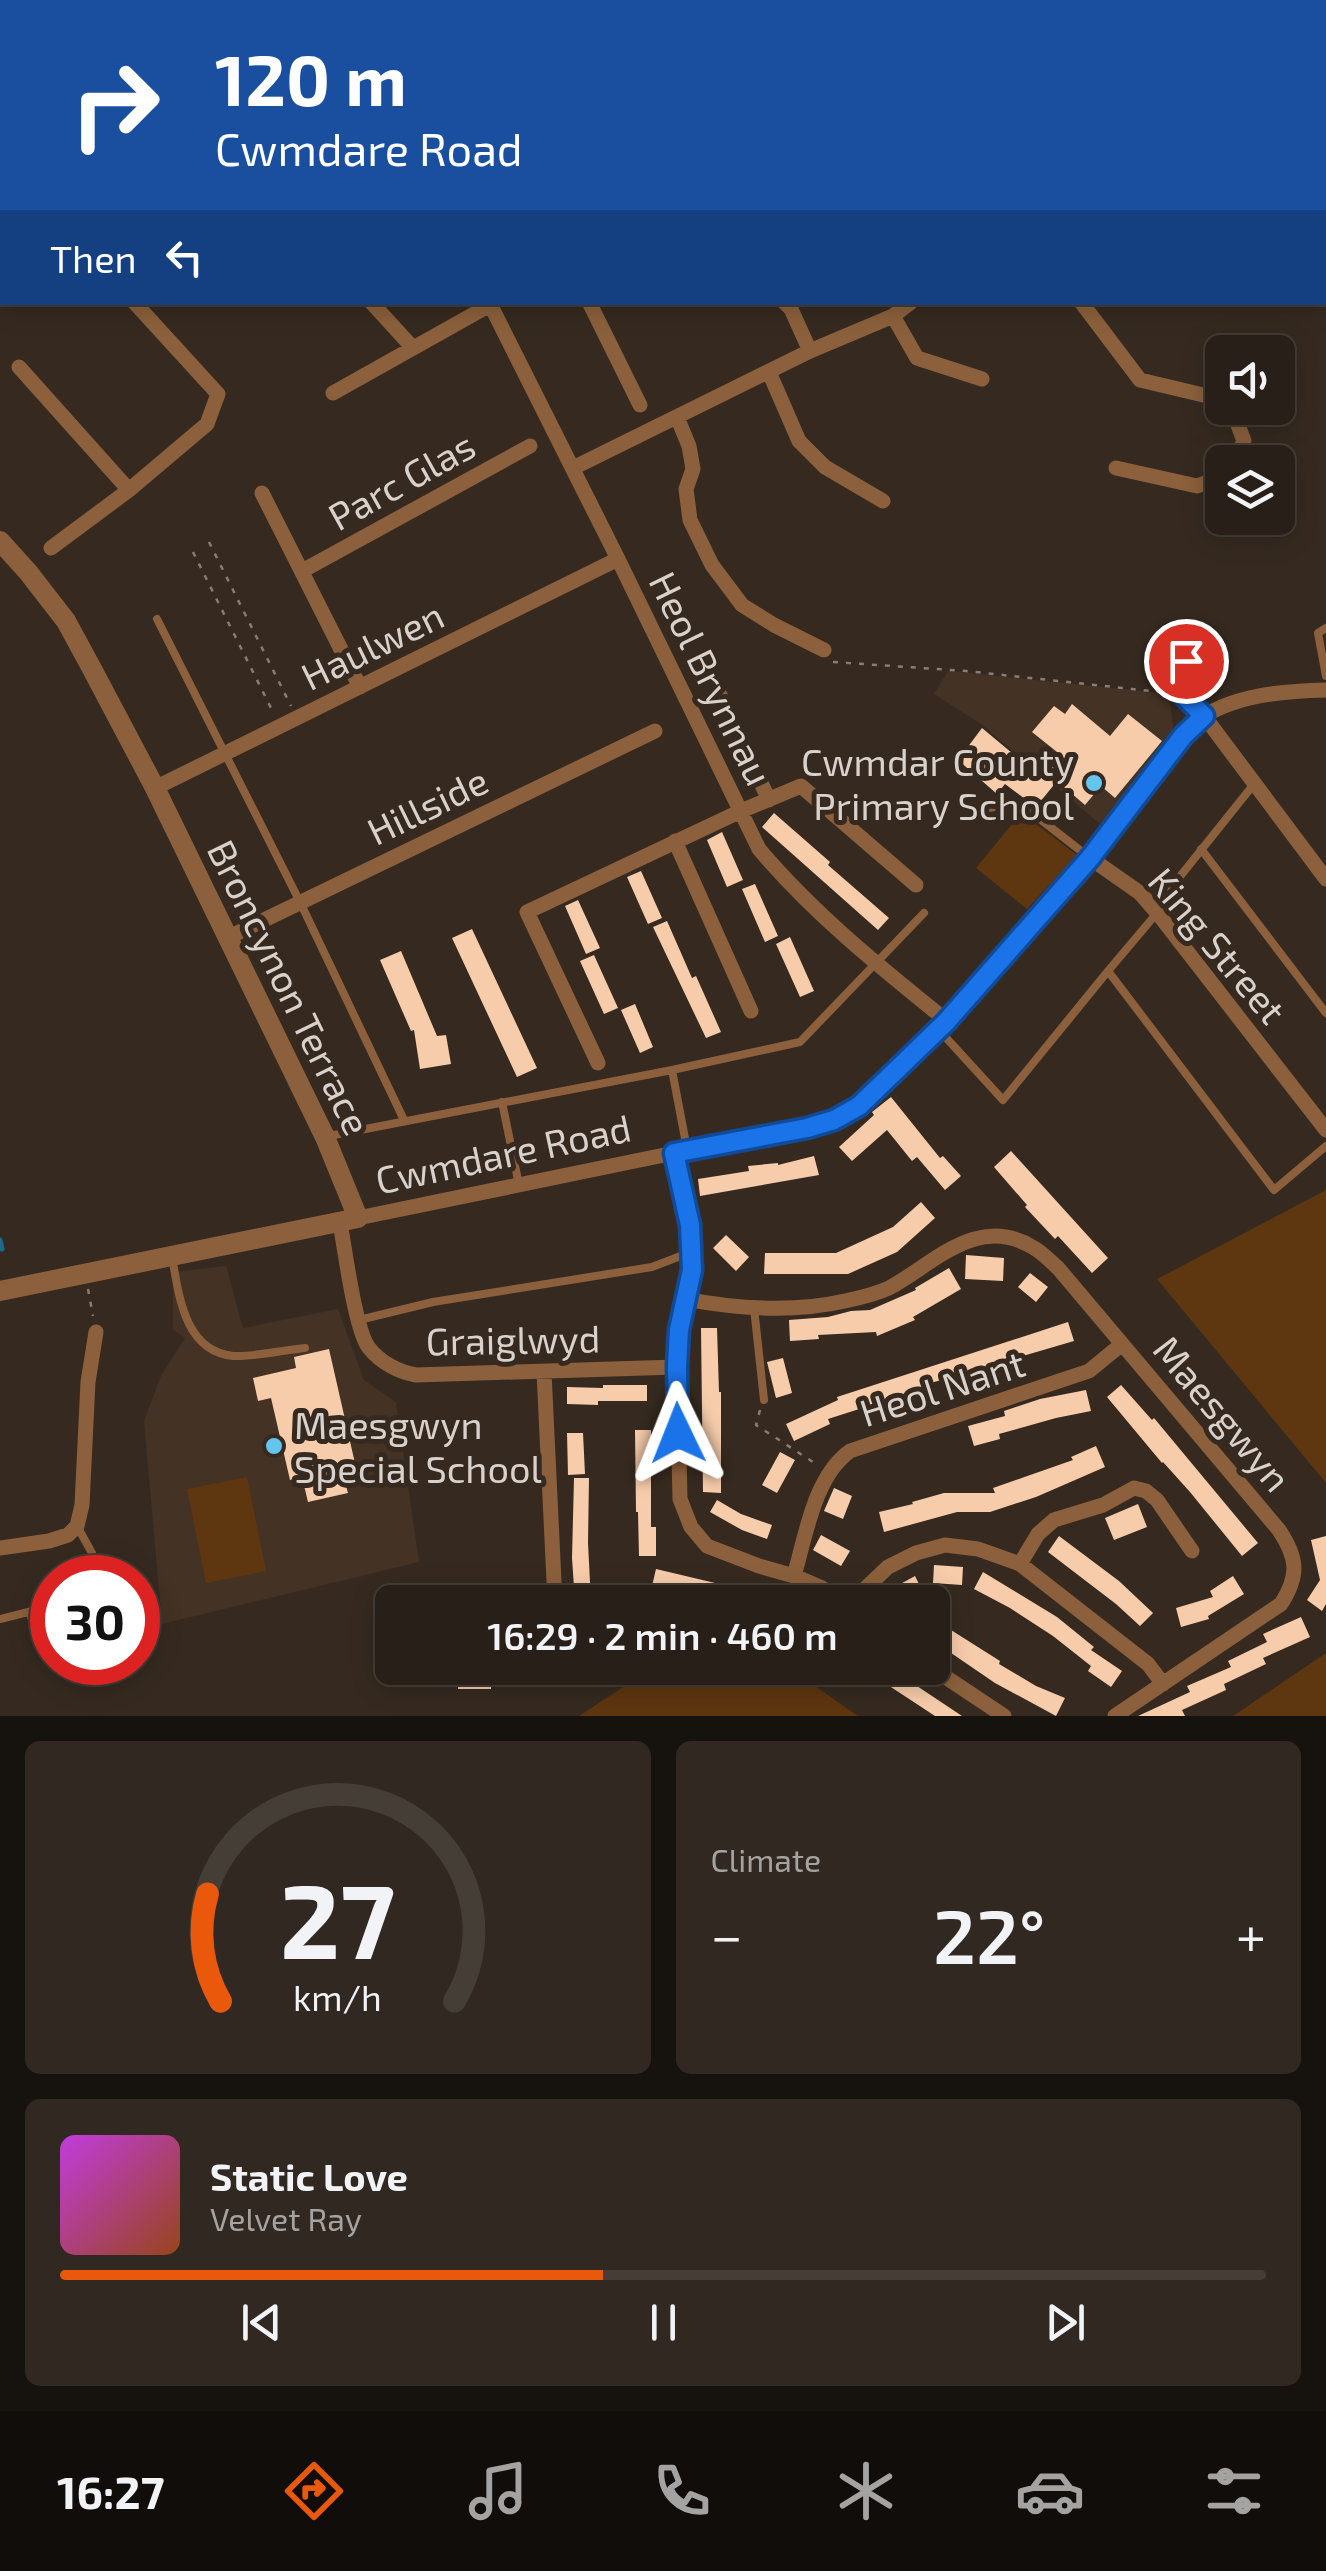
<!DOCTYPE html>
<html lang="en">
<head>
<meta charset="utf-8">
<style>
	body { margin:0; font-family:"Exo 2",sans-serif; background:#302821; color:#f1f3f6; height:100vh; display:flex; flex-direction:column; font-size:38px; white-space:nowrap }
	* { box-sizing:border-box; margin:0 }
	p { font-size:32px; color:#a5a3a2 }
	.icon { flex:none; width:55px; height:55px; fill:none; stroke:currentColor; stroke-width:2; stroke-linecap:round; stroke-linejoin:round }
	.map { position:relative; height:1716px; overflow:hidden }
	.panel { display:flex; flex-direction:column; gap:25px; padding:25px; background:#16120d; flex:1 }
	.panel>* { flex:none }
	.banner { position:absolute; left:0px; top:0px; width:1328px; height:305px; box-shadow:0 5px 25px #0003,0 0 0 2px #443e37; background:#1a4fa0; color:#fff; overflow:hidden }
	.tools { position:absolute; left:1205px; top:335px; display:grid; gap:20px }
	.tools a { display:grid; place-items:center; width:90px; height:90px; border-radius:15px; background:#282018; box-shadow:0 5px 25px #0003,0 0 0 2px #443e37; font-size:50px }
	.speed { position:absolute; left:30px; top:1555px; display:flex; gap:20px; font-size:50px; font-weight:700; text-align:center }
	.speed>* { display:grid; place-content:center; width:130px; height:130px; border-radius:50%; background:#282018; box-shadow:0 5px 25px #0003,0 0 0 2px #443e37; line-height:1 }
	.speed .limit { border:15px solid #d22; background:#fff; color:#111 }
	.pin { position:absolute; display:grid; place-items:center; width:85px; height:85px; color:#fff; margin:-42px; border:5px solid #fff; border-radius:50%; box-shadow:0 2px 10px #0007 }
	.me { position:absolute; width:110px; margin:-55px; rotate:358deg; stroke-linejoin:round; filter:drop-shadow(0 0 8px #0008) }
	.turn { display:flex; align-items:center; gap:35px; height:210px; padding:0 50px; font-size:45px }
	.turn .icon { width:130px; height:130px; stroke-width:2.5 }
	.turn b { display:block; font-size:70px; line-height:85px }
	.then { display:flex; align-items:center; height:95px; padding:0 50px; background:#0003; gap:20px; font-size:38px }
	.big { font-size:75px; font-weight:600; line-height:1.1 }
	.panel .tile { flex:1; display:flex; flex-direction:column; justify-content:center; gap:15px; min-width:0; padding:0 35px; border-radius:15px; background:#302821 }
	.panel .dial { align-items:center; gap:0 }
	.dial svg { height:260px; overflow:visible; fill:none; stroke:#443e37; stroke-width:7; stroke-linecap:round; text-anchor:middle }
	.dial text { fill:#f1f3f6; stroke:none }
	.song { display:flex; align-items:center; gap:30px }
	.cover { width:120px; height:120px; border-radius:15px; background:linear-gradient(135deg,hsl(290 70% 55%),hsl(20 70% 35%)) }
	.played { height:10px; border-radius:5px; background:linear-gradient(90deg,#ea580c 45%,#443e37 45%) }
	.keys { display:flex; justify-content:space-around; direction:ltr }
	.heat { display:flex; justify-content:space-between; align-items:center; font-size:55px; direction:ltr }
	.panel .tiles { flex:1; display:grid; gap:25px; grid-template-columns:1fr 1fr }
	.tile:last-child { grid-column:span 2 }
	.trip { position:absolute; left:375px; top:1585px; width:575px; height:100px; border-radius:15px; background:#282018; box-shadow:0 5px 25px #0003,0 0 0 2px #443e37; font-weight:600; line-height:100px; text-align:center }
	.tab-bar { display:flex; height:160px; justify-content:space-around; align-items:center; background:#100d0a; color:#a5a3a2 }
	.tab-bar .icon { width:70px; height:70px }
	.tab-bar .on { color:#ea580c }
	.tab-bar b { font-size:45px; color:#f1f3f6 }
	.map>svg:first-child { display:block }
	.built { fill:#443224 }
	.green { fill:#5e3610 }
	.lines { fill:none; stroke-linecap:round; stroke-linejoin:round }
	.stream { stroke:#196b89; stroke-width:5 }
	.building { fill:#f7ccab }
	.path { stroke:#877d75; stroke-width:2.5; stroke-dasharray:5 8; stroke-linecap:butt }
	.service { stroke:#8c603c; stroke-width:8 }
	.minor { stroke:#8c603c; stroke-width:15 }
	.tertiary { stroke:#8c603c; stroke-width:20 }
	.route-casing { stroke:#114b97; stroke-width:25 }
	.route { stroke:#1a73e8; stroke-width:18 }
	.poi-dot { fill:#64c5ee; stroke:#362a20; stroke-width:4 }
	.labels { text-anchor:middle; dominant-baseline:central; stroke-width:10; stroke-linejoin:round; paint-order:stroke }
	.street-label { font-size:38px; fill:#d9d1cb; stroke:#362a20 }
	.poi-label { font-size:38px; fill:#d9d1cb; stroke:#362a20; text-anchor:end }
</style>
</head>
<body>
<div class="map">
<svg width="1326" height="1716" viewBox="0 0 1326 1716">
	<rect width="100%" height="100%" fill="#362a20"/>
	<!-- built -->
	<path class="built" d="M0 0H152L158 2H2V206L0 202Z
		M948 671 1169 694 1175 741 1100 824 981 724 934 694Z
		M226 1266 243 1328 338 1309 364 1380 396 1402 419 1562 162 1624 144 1421 161 1376 185 1338 173 1330V1272Z"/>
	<!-- green -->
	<path class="green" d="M1021 813 1077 855 1027 909 976 868Z
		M1326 1190V1483L1157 1279Z
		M247 1477 266 1571 206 1583 187 1489Z
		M1326 1653V1716H1233Z
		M705 1668H789L858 1716H579L628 1684Z"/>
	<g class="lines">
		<!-- stream -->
		<path class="stream" d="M0 1240 2 1249"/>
	</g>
	<!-- building -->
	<path class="building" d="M1072 704 1110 736 1128 714 1162 741 1115 798 1101 786 1085 805 1057 781 1036 807 1005 784 997 794 958 760 982 728 1043 779 1062 756 1032 732 1054 706 1065 714Z
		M774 813 830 862 828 865 889 918 878 930 762 827Z
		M722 832 743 880 727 887 707 840Z
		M641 871 662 918 648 924 627 877Z
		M755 884 778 936 765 942 742 889Z
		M578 900 600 948 586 954 565 906Z
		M667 921 692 978 696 976 721 1032 706 1038 653 927Z
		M472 929 537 1068 517 1077 452 938Z
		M790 937 814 991 800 997 776 944Z
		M401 951 437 1036 446 1035 451 1064 420 1069 414 1030 411 1031 380 960Z
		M594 955 618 1008 604 1014 580 961Z
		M635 1004 653 1047 640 1053 621 1010Z
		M891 1097 940 1158 943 1156 961 1176 945 1190 917 1157 912 1161 887 1130 852 1161 839 1147 874 1115 872 1112Z
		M1011 1151 1108 1258 1092 1273 1058 1236 1055 1239 1025 1207 1027 1205 994 1167Z
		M814 1156 819 1175 700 1196 698 1179 749 1171 748 1166 778 1163V1165Z
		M921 1202 935 1218 897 1252 848 1274H764L765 1253H836L893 1227Z
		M726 1235 749 1257 736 1271 713 1248Z
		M966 1255 1004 1258 1003 1281 965 1279Z
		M949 1268 961 1289 913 1317 915 1320 877 1336 876 1332 818 1335 819 1339 790 1341 789 1320 828 1317 851 1311 870 1310 916 1290 915 1288Z
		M1030 1273 1048 1287 1036 1302 1018 1287Z
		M1068 1322 1074 1341 924 1385 925 1388 828 1419 830 1424 794 1441 786 1424 838 1400 837 1397Z
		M701 1328H717L719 1392H721V1493L703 1492Z
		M329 1349 357 1472 343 1475 348 1493 308 1502 302 1477 290 1480 271 1398 258 1401 253 1378 296 1368 294 1357Z
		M783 1358 792 1393 776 1398 767 1362Z
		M603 1385H647V1401H598V1405L567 1404V1387L603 1388Z
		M1121 1385 1152 1420 1154 1418 1258 1543 1242 1556 1190 1492 1163 1462 1162 1463 1107 1397Z
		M1086 1390 1091 1411 1056 1418 999 1434 1000 1439 974 1446 968 1426 1005 1416 1004 1411 1040 1399Z
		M635 1430H651V1527H656V1556H639L638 1512H636Z
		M567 1433H583L585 1474 568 1475Z
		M1096 1446 1105 1467 1036 1497 990 1512H957L884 1532 879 1512 913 1504 912 1502 944 1493H995L993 1488 1073 1460 1071 1457Z
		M780 1452 795 1460 777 1493 762 1485Z
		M574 1478H589L588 1543 591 1602H575L572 1558Z
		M834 1488 852 1496 843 1519 824 1511Z
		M717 1500 741 1514 772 1525 767 1539 742 1530 710 1512Z
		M1138 1504 1147 1527 1114 1540 1105 1518Z
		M821 1535 850 1551 841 1566 813 1550Z
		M1059 1536 1119 1581 1153 1613 1140 1626 1116 1604 1048 1552Z
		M1326 1536V1604L1322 1611 1307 1600 1320 1580 1311 1540Z
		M934 1565 963 1567 962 1585 933 1583Z
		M656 1569 732 1587 733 1584 760 1591 786 1599 785 1602H733L722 1600 721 1602 652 1586Z
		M983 1572 1057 1617 1094 1647 1091 1650 1122 1671 1111 1687 1088 1671 1091 1666 1053 1636 1010 1608 974 1589Z
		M915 1576 924 1594 908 1602H889L884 1593Z
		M1233 1576 1244 1594 1208 1616 1209 1619 1181 1627 1176 1608 1213 1597 1210 1591Z
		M1301 1617 1310 1637 1263 1658 1266 1664 1224 1684 1226 1690 1182 1710 1185 1716H1138L1190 1692 1187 1686 1231 1667 1228 1661 1267 1642 1263 1634Z
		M932 1618 1000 1661 999 1664 1036 1686 1065 1698 1056 1716 995 1683 932 1640Z
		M534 1668 535 1682 491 1686V1689H458V1672H495V1669Z
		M862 1668H890L962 1716H935Z"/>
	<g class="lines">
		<!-- path -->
		<path class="path" d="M209 542 291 706
			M193 552 273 712
			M833 662 966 671 1169 693
			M88 1289 93 1316
			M760 1410 756 1425 816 1464"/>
		<!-- service -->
		<path class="service" d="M157 619 300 902 404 1120
			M1326 628 1318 633 1326 676
			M976 810 1007 805H1022L1090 858
			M1201 849 1326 1013
			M1154 909 1254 784
			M1157 913 1108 971 1274 1190 1326 1146
			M939 1030 1003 1100 1108 971
			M672 1070 687 1149
			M502 1102 519 1185
			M329 1136 672 1070 800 1042 924 913
			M172 1257C179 1295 184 1351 233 1356 252 1357 285 1350 305 1348
			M754 1308 764 1400
			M359 1320 433 1302 652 1267 691 1252
			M77 1526 92 1553 97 1578
			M30 1612 36 1637
			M0 1619 52 1606"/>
		<!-- minor -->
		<path class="minor" d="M315 0 317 2
			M1128 0 1129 2
			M1223 0 1225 2
			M188 2 189 0
			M350 2 353 0
			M816 2 818 0
			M1022 2 1023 0
			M1325 61H1326
			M0 280 2 278
			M371 302 413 348
			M489 302 618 559 759 849C814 914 881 968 947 1021
			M589 302 640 405
			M784 302 791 309 810 351
			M1081 302 1140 380 1216 398 1222 405
			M893 316 917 358 982 379
			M19 367 129 490
			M769 372 799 441 825 467 883 501
			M333 393 490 305
			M1225 408 1235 417 1244 441 1234 462
			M677 417 689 446 693 469 686 489 690 520 712 565 742 605 774 625 824 650
			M573 468 810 351 893 316 911 302
			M1116 468 1197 486 1222 477
			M262 493 360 687
			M51 548 129 490 207 424 218 394 134 302
			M302 571 530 446
			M1190 627 1182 694 1204 716 1326 879
			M718 691 769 800
			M155 788 618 559
			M675 841 751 1011
			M1090 858 1140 893 1159 915 1326 1130
			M227 938 655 731
			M598 1063 527 912 741 811 801 786 916 885
			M674 1153 690 1225 692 1269 679 1330 677 1367 680 1499 691 1527 707 1546 759 1566 794 1576 822 1588 841 1602
			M358 1218 674 1153 807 1128 833 1120 859 1106 947 1021 1090 858 1194 723C1230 695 1282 691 1326 690
			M340 1223C345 1249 355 1330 369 1348 381 1363 399 1372 416 1375L677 1367
			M685 1299C738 1309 792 1313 845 1301 859 1298 876 1294 889 1288 935 1263 978 1213 1034 1248 1043 1253 1050 1261 1058 1268L1279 1530C1297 1557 1300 1575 1281 1604L1115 1716
			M544 1372 555 1602
			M0 1548 49 1541 68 1535 77 1526 82 1505 88 1382 96 1332
			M1020 1564 1038 1534 1054 1520 1103 1505 1134 1488 1146 1491 1157 1500 1192 1551
			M794 1576C806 1535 814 1477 850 1451L1089 1371 1122 1344
			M851 1602 888 1567 916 1553 945 1545 978 1549 1020 1564 1148 1664 1163 1684
			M932 1668 1004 1716"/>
		<!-- tertiary -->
		<path class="tertiary" d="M0 541 28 572 66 621 91 667 155 788 325 1137 358 1218 0 1291"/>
	</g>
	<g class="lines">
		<defs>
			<path id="route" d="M678 1433 677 1366 679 1330 692 1270 690 1225 674 1153 807 1128 834 1120 859 1106 946 1022 1090 858 1183 736 1204 716 1182 694 1186 661"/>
		</defs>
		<!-- route casing -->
		<use href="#route" class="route-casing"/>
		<!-- route -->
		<use href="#route" class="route"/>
	</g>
	<!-- markers -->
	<g class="poi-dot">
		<circle cx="1094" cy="783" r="10"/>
		<circle cx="274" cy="1446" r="10"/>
	</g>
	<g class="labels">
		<!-- street labels -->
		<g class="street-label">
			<text transform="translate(401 480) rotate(-29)">Parc Glas</text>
			<text transform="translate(372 645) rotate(-26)">Haulwen</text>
			<text transform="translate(712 678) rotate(64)">Heol Brynnau</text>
			<text transform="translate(427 805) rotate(-26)">Hillside</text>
			<text transform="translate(1218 945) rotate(50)">King Street</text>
			<text transform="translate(290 987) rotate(64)">Broncynon Terrace</text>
			<text transform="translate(503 1153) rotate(-12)">Cwmdare Road</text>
			<text transform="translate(513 1339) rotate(-1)">Graiglwyd</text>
			<text transform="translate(942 1387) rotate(-18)">Heol Nant</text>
			<text transform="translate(1223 1413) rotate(50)">Maesgwyn</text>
		</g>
		<!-- poi labels -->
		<g class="poi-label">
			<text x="1074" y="761">Cwmdar County<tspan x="1074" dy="44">Primary School</tspan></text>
			<text x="294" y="1424" text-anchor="start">Maesgwyn<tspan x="294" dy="44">Special School</tspan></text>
		</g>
	</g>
</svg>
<div class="tools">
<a><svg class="icon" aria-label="sound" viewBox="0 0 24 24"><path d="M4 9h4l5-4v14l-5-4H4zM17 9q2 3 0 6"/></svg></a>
<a><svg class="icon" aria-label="layers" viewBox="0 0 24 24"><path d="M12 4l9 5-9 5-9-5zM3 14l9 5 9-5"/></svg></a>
</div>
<div class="speed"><div class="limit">30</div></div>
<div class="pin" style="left:1186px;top:661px;background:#d93025"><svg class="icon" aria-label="arrive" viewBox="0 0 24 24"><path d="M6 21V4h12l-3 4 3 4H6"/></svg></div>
<svg class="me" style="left:678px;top:1433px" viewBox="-20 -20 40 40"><path d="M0-17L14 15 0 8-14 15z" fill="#1a73e8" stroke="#fff" stroke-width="4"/></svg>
<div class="trip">16:29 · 2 min · 460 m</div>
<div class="banner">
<div class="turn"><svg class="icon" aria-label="right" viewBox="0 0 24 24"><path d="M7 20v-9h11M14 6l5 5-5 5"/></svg><div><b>120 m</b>Cwmdare Road</div></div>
<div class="then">Then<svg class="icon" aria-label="left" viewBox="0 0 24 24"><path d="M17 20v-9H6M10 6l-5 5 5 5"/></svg></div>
</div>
</div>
<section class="panel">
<div class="tiles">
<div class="tile dial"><svg viewBox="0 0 100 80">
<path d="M14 69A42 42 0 1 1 86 69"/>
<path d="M14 69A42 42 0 0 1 10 36" stroke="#ea580c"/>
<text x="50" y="56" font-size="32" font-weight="700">27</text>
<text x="50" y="72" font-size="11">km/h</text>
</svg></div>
<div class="tile"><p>Climate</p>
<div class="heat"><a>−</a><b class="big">22°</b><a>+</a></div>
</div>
<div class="tile">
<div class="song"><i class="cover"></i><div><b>Static Love</b><p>Velvet Ray</p></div></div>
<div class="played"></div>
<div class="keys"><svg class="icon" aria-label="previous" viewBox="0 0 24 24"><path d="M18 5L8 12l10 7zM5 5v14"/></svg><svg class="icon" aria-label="pause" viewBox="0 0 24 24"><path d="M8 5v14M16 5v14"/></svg><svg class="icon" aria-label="next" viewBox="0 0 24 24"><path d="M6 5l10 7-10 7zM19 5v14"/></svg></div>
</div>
</div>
</section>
<nav class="tab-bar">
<b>16:27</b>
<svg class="icon on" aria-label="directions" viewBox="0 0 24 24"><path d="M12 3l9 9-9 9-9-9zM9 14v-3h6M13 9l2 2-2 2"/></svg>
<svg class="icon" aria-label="music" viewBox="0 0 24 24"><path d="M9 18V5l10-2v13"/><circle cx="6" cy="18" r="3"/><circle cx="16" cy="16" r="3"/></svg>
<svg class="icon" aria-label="phone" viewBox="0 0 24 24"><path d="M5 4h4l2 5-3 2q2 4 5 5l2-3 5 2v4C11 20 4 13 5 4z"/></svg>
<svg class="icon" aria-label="climate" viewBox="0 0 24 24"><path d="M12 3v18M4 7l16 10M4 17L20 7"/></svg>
<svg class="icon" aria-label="car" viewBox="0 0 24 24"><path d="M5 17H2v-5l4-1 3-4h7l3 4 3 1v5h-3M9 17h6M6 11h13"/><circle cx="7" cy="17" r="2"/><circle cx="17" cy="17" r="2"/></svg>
<svg class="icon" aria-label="filters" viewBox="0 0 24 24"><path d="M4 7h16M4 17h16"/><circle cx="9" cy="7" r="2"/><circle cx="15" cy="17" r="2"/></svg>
</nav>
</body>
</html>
